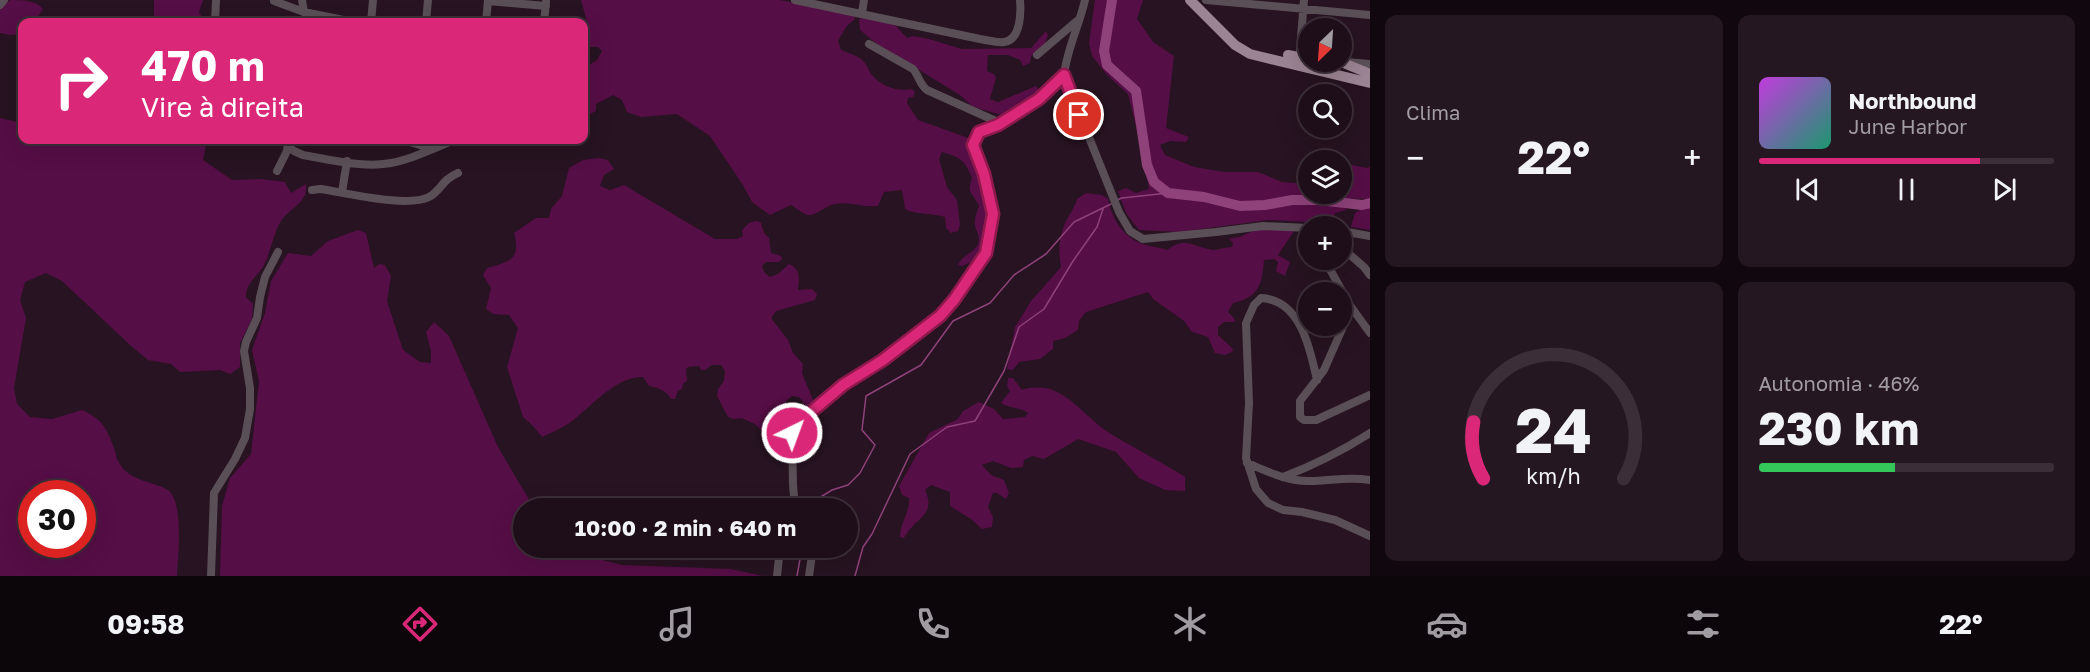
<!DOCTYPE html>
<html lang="pt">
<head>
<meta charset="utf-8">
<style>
	body { margin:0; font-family:"Golos Text",sans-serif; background:#251722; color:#f1f3f6; height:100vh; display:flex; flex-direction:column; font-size:22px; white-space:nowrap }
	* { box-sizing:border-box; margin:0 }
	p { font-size:20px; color:#a09ca2 }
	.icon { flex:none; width:33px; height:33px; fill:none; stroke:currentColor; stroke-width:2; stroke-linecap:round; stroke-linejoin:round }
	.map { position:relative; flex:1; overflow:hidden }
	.drawer { display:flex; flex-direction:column; gap:15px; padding:15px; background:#10080e; width:720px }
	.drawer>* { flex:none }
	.guide { position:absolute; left:18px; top:18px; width:570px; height:126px; border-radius:12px; box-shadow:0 6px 24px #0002,0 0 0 2px #3b2e38; background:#db2777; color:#fff; overflow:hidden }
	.needle { width:39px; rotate:205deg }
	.buttons { position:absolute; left:1298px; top:18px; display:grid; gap:12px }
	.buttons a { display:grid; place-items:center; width:54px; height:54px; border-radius:50%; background:#1d0e19; box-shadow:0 6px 24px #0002,0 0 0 2px #3b2e38; font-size:30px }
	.speed { position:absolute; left:18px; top:480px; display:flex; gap:12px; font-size:30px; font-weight:700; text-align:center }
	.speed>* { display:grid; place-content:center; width:78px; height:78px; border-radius:50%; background:#1d0e19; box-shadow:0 6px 24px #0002,0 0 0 2px #3b2e38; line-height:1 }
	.speed .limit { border:9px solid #d22; background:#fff; color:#111 }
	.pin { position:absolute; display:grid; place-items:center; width:51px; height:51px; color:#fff; margin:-26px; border:3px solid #fff; border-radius:50%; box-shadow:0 2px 6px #0007 }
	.me { position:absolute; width:66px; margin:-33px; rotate:42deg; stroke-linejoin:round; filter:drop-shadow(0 0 4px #0008) }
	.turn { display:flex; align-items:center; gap:21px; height:126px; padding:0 24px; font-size:27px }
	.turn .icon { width:78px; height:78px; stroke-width:2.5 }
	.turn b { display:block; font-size:42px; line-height:51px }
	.big { font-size:45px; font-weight:700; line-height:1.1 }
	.drawer .card { flex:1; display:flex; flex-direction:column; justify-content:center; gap:9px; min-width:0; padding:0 21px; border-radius:12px; background:#251722 }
	.drawer .dial { align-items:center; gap:0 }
	.dial svg { height:156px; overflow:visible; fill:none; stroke:#3b2e38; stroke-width:7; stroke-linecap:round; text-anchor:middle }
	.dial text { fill:#f1f3f6; stroke:none }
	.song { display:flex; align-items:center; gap:18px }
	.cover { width:72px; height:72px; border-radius:9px; background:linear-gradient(135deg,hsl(290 70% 55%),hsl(160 70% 35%)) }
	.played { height:6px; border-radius:3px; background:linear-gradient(90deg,#db2777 75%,#3b2e38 75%) }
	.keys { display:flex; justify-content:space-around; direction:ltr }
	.heat { display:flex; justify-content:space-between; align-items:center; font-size:33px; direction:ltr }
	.charge { height:9px; border-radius:4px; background:linear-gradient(90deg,#34c759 46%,#3b2e38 0) }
	.drawer .tiles { flex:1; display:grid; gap:15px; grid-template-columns:repeat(2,1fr) }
	.trip { position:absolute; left:513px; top:498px; width:345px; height:60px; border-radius:30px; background:#1d0e19; box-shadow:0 6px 24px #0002,0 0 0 2px #3b2e38; font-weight:700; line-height:60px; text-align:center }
	.tabs { display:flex; height:96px; justify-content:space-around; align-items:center; background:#0c060a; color:#a09ca2 }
	.tabs .icon { width:42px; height:42px }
	.tabs .selected { color:#db2777 }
	.tabs b { font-size:27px; color:#f1f3f6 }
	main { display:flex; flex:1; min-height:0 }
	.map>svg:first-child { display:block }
	.green { fill:#560e46; fill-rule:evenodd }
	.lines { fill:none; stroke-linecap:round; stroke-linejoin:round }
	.stream { stroke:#8e4279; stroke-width:1.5 }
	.river { stroke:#8e4279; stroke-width:10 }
	.minor { stroke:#5a4f56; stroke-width:8 }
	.major { stroke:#9b8493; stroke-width:10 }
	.route-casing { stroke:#8e194d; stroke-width:15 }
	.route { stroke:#db2777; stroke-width:10 }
</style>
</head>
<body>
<main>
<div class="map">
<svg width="1370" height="576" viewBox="0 0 1370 576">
	<rect width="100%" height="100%" fill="#271321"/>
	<!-- green -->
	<path class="green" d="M10 0C22 0 36 0 43 9L37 18 41 22H22V34L10 35 0 33V9Z
		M154 0H203L199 12 205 22H154Z
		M581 0H780L854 15 855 19 846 27 838 41 841 50C848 53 857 55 862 60 868 65 868 71 873 76 883 87 898 92 912 89L915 92 913 97 908 98 907 103 918 120 971 139 991 215 984 246 976 260 962 266 958 265C962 255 974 253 978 244 981 237 976 231 975 225 974 219 977 211 979 206 973 193 966 194 972 178 964 159 961 158 942 152L939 159 947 187 957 200 960 225 958 231 951 233 946 228 945 217C933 213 916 215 905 209L902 190 884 192 878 206C863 208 850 201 835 204 826 205 817 216 808 215 803 214 796 208 791 205L770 215 752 202 743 185 710 136 677 114 641 117 627 112 622 100 613 95 596 104V111L590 114 584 109V91L587 88 584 84V68L597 60 602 51 598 47H588L584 51V38L589 30Z
		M1095 0H1143L1137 19 1153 42 1174 56 1166 128 1189 137 1186 142 1171 141 1160 145 1165 155 1194 167 1225 172H1258L1282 182 1308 184V194H1341V168L1348 164 1366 168 1370 167V199L1330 198 1347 210 1335 213 1332 223 1268 220 1179 232 1139 230 1126 213 1118 191 1126 188 1136 193 1149 189 1143 154 1128 94 1107 75 1092 56 1089 43Z
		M887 16 907 38 913 36 929 39 962 49 1031 48 1046 31 1048 35 1044 47 1031 56 1030 63 1023 66 1020 60 1008 55H988L987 71 994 74 996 78 990 99 998 102 1036 86 1040 92 1016 109 1002 115 973 107 960 95 877 44 860 30 859 19Z
		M0 118 22 123V140H207L203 160 232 180 261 179 285 182 291 193 306 184C308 204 290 207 281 221 273 234 271 252 264 265 258 276 245 284 246 297L253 304 252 319 240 343V367L230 374 220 370 180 372 171 364 148 360 130 345 62 281 46 273 25 282 20 300 26 318 14 388 17 404 30 417 52 419 82 410C104 420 107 429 115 451 116 455 117 461 120 464 131 482 153 481 168 490 184 501 178 558 177 576H0ZM32 494H82V544H32Z
		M598 158 608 160 614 169 604 175 600 186 610 190 624 185 715 239H737L743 236 742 230 749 223 757 221 761 223 764 233 769 238 771 253 781 256 782 259 779 262H766L762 266 764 272 770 277 778 274 789 264C801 270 799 277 798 290L812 289 817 294 815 300 776 311 771 318 788 340 793 353 803 364 802 373 813 400 812 405H805L799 397 792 396 786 401 785 408 792 421 788 439 784 441 772 437 764 439 761 437 762 431 755 424 742 418 734 419 728 417 717 396 718 389 724 381 725 371 721 365H712L705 370H701L699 366 688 367 686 369 687 381 683 384 682 389 678 391 675 399H671C666 390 658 388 649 386L643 377C616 375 588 410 568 424 560 429 550 433 542 437L533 426 523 417 507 367 518 328 509 315 493 314 486 309 491 288 483 275 487 268C510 261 521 260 514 233L536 218H549L551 209 562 196 569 168 583 160Z
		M1086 193 1102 195 1108 199C1112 219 1123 237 1143 244 1150 247 1159 247 1167 250 1186 236 1193 247 1213 250 1219 250 1225 247 1232 247L1233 243 1229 239C1234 237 1239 238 1244 235 1259 227 1277 230 1294 231L1278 255 1290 262 1285 276 1276 271 1278 262 1274 259 1264 260C1262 285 1259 297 1233 303L1228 312 1234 318 1235 322H1224L1218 327V335L1233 349 1232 352 1225 355 1215 353 1208 337 1192 332 1184 321 1153 299 1148 292 1086 312 1079 321 1078 330 1065 338 1053 341V349L1040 359 1019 362 1013 370 1007 369 1015 327 1031 301 1061 267C1059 254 1058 242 1063 229 1066 218 1074 210 1077 199Z
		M1363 208H1370V230L1351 227 1355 213Z
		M358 230 366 233 374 268 379 264 385 265 391 276 387 301 403 350 420 362 431 363V351L426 332 434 322 449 336 498 447 534 508H524V548H557L622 565 731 569 763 576H220L222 506 230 478 251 454 259 381 252 350 265 313 271 281 288 253 311 256 328 241Z
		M1008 378H1013L1022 390C1030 387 1041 387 1050 389 1071 396 1087 417 1105 430 1131 447 1159 460 1185 477V491L1165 490 1139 478 1116 452 1078 439 1044 459 1032 456 1024 460 1023 467 1011 468 993 461 982 465 991 475 1004 480 1009 493 1006 499 997 493H993L988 507 993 517 992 527 982 529 971 519 950 506V492L931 485 925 490C937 516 915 517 904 538L900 537C900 523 910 512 909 498L902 495 899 486 929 433 958 419 963 411 979 402 994 409 1003 419 1025 417 1028 413C1020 407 1010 409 1001 403L1010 391 1007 386Z"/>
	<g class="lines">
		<!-- stream -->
		<path class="stream" d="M1117 200 1122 198 1168 193
			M800 504 814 501 832 490 848 485 860 473 875 445 862 430 866 396 921 365 953 321 990 303 1014 275 1046 254 1074 222 1111 204
			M812 508 814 501
			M797 576 802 548
			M855 576 863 547 872 534 910 454 947 427 975 421 1004 371 1019 327 1044 309 1073 261 1097 227 1103 209"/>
		<!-- river -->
		<path class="river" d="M1112 0 1104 51 1107 65 1136 91 1147 165 1154 182 1168 193 1204 197 1240 206 1265 205 1292 200H1319L1362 205 1370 203"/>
		<!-- minor -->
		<path class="minor" d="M302 0 304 12
			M795 0 980 39C987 40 997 43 1004 42 1021 40 1021 12 1020 0
			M1085 0C1079 26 1067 49 1064 75L1119 212 1130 231 1143 239 1216 232 1263 226 1308 228
			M1206 0 1370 15
			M274 1 304 12 353 22
			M488 1 546 6
			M0 5 4 0
			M862 13 864 0
			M215 22 216 0
			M371 22 373 0
			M426 22 428 0
			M486 22 488 0
			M544 22 546 2
			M869 44 913 69C919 76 920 85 927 90L1000 123
			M1037 55 1078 20
			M1299 62 1304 0
			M1346 62 1370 64
			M403 140 433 149
			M288 146 294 151 303 155C326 159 359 167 383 164 406 162 432 149 454 140
			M277 171 287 151 288 140
			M312 190 321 189C347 193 407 208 429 197 441 191 441 180 458 173
			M342 192 347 161
			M1341 231 1370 236
			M1341 247 1364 267 1370 275
			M1325 260 1349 304 1370 333
			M1349 304 1346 320 1324 370 1300 401V417L1304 420H1316L1370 395
			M1317 380C1310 349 1301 300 1261 298L1254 305 1246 323 1249 403 1246 458 1256 489 1268 503 1283 510 1302 512 1335 520 1370 536
			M1247 463C1267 471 1288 482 1310 481 1330 481 1349 476 1370 480
			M1283 477C1314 465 1342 451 1370 433
			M795 508 793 485 792 433 798 423 843 385 883 360 923 330 940 316 954 300 986 253 992 228 993 214 990 199 984 174 973 145 975 137 979 132 998 125 1039 99 1064 75
			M211 576 214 493 235 459 245 438 250 409V388L244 351 246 342 257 318 260 297 265 277 278 252
			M777 576 780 548
			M809 576 813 548"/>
		<!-- major -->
		<path class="major" d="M1190 0 1235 45 1250 54 1370 83
			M1288 55 1308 59
			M1329 62H1341L1370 74"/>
	</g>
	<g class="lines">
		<defs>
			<path id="route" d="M792 433 798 423 843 385 883 360 940 316 954 300 986 253 993 214 984 174 973 145 979 132 998 125 1039 99 1064 75 1079 115"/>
		</defs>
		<!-- route casing -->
		<use href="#route" class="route-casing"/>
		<!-- route -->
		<use href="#route" class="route"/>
	</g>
</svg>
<div class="buttons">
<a><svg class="needle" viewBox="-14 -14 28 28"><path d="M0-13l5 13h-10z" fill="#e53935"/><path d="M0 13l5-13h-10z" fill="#a09ca2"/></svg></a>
<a><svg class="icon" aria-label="search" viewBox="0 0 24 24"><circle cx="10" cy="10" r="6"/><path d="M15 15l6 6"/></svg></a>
<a><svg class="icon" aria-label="layers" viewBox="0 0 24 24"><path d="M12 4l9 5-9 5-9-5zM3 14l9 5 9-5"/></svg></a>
<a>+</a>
<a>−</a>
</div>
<div class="speed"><div class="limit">30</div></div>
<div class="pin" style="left:1079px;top:115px;background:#d93025"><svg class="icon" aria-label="arrive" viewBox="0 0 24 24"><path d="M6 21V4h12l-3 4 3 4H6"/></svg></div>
<svg class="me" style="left:792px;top:433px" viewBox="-20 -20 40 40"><circle r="17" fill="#db2777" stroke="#fff" stroke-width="3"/><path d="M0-11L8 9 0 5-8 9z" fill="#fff"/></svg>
<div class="trip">10:00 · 2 min · 640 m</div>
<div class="guide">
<div class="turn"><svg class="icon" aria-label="right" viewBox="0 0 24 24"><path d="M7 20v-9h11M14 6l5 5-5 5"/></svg><div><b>470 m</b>Vire à direita</div></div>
</div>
</div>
<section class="drawer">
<div class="tiles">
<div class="card"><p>Clima</p>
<div class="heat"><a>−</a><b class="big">22°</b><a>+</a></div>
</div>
<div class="card">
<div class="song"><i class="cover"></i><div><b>Northbound</b><p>June Harbor</p></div></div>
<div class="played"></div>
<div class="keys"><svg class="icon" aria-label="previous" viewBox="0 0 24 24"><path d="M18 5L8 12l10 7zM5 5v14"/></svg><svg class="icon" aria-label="pause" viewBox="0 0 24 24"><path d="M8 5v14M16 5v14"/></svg><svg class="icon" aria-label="next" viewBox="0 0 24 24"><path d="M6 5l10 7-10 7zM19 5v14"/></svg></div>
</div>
<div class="card dial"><svg viewBox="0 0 100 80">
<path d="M14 69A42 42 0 1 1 86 69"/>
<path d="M14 69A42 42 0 0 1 9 40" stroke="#db2777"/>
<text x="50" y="56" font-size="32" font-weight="700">24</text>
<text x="50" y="72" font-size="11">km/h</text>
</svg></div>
<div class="card"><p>Autonomia · 46%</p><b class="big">230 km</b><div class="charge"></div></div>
</div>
</section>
</main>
<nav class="tabs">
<b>09:58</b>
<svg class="icon selected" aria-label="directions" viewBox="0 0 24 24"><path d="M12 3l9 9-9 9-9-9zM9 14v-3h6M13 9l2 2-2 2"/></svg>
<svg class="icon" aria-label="music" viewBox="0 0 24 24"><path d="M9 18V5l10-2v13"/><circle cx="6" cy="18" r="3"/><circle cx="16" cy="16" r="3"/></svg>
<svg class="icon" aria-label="phone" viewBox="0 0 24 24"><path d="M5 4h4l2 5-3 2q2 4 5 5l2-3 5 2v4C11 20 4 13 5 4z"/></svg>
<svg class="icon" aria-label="climate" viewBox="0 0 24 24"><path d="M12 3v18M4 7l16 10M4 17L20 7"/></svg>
<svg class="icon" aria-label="car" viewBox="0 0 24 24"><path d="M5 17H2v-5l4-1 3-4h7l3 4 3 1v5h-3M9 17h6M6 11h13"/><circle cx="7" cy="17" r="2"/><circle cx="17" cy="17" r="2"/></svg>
<svg class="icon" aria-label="filters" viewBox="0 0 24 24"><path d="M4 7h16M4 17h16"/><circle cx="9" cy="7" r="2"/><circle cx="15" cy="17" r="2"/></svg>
<b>22°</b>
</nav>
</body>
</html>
